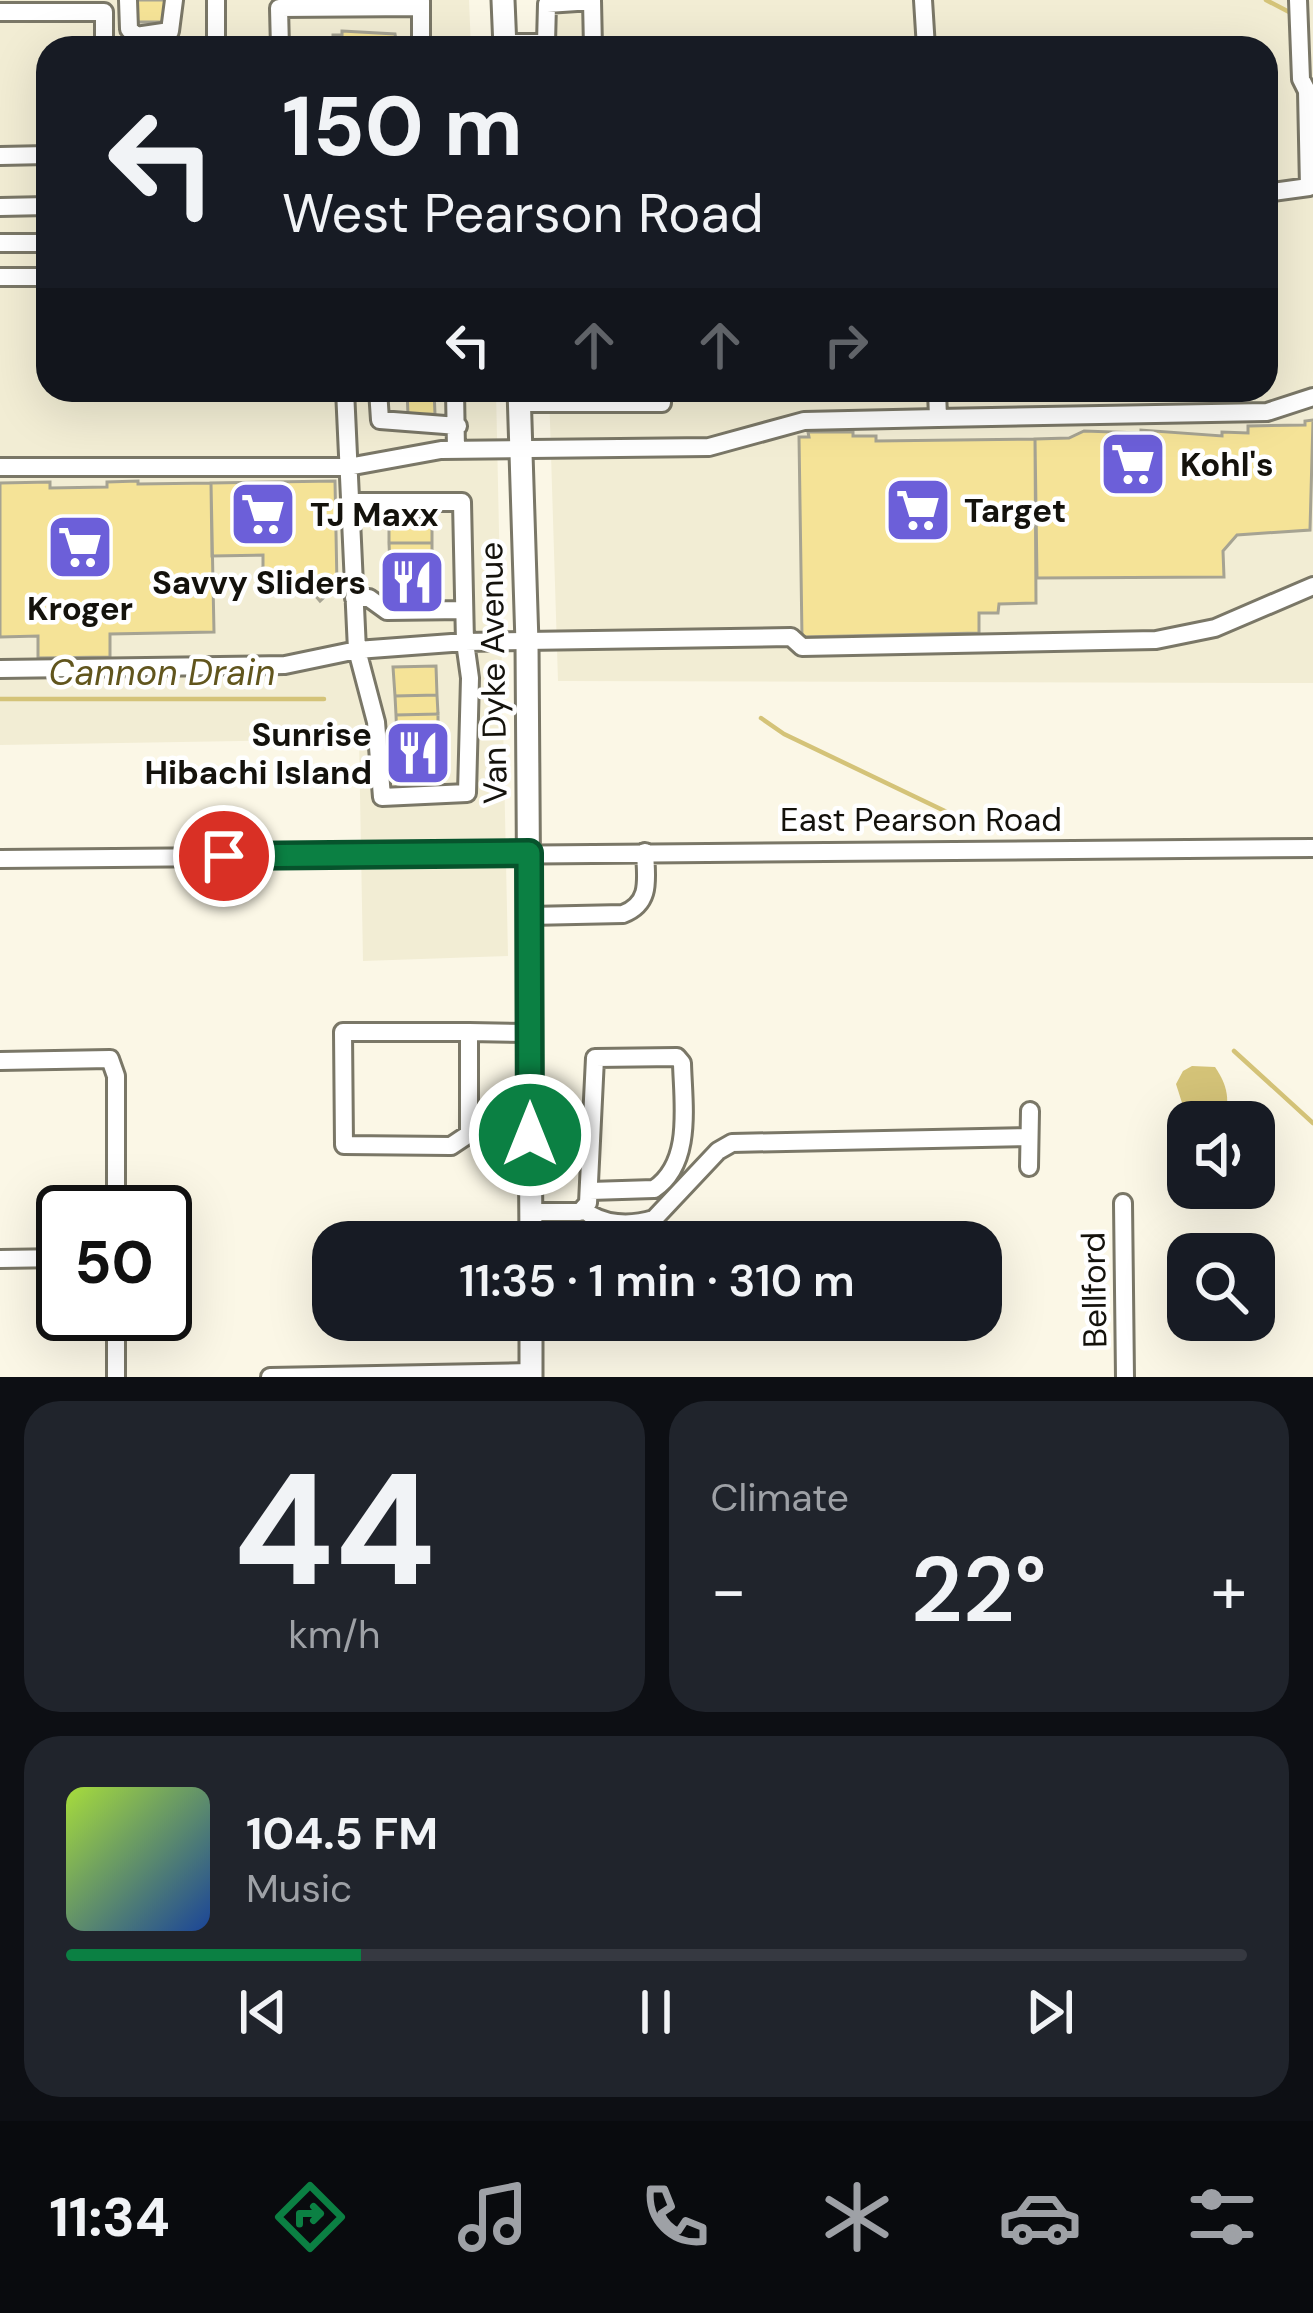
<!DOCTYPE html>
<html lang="en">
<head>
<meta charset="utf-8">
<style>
	body { margin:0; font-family:"DM Sans",sans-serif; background:#20242c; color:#f1f3f6; height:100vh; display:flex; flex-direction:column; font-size:45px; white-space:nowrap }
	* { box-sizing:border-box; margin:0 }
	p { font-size:39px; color:#9ea1a6 }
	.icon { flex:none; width:66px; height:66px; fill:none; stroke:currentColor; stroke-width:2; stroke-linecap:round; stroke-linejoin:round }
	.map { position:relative; height:1377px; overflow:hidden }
	.panel { display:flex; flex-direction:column; gap:24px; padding:24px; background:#0d0f14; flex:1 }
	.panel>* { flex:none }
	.guide { position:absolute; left:36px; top:36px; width:1242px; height:366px; border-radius:36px; box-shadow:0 12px 48px #0002; background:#171b24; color:#f1f3f6; overflow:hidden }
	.controls { position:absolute; left:1167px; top:1101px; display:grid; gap:24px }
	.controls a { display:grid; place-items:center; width:108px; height:108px; border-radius:24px; background:#171b24; box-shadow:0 12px 48px #0002; font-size:60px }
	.speed { position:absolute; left:36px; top:1185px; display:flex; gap:24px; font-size:60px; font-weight:700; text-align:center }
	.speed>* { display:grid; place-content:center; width:156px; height:156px; border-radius:50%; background:#171b24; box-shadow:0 12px 48px #0002; line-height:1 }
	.speed .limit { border:6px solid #111; border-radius:18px; background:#fff; color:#111 }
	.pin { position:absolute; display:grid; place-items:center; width:102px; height:102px; color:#fff; margin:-51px; border:6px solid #fff; border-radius:50%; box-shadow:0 3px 12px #0007 }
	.me { position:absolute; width:132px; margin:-66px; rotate:0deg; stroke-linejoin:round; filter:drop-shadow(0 0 9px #0008) }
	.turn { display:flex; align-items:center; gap:42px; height:252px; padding:0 48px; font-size:54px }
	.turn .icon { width:156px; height:156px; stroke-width:2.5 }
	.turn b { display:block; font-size:84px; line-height:102px }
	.lanes { display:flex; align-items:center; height:114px; padding:0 48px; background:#0003; justify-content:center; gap:60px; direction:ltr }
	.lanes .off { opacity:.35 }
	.big { font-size:90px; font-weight:600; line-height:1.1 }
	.panel .card { flex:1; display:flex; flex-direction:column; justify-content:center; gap:18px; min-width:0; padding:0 42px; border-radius:36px; background:#20242c }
	.panel .dial { align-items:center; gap:0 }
	.dial b { font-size:156px; line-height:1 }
	.song { display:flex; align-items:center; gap:36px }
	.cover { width:144px; height:144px; border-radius:18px; background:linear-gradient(135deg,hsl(80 70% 55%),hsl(220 70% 35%)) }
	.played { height:12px; border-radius:6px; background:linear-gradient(90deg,#0b8043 25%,#363941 25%) }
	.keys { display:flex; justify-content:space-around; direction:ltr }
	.heat { display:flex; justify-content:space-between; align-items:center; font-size:66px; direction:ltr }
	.panel .tiles { flex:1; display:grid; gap:24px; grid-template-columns:1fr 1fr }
	.card:last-child { grid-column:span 2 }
	.trip { position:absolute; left:312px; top:1221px; width:690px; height:120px; border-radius:36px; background:#171b24; box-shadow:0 12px 48px #0002; font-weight:600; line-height:120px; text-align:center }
	.tab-bar { display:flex; height:192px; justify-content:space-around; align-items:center; background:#090b0e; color:#9ea1a6 }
	.tab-bar .icon { width:84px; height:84px }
	.tab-bar .selected { color:#0b8043 }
	.tab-bar b { font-size:54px; color:#f1f3f6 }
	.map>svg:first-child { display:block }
	.built { fill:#f2edd4 }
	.water { fill:#d4c378 }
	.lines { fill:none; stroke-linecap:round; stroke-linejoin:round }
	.stream { stroke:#d4c378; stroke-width:4.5 }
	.building { fill:#f5e397; stroke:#a6a392; stroke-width:3 }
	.minor-casing { stroke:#7a7767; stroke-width:22 }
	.major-casing { stroke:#7a7767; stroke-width:27 }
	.minor { stroke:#fff; stroke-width:16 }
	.major { stroke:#fff; stroke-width:21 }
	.route-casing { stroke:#07532c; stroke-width:30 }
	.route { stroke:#0b8043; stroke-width:21 }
	.labels { text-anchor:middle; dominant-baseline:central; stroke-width:9; stroke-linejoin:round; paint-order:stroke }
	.poi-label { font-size:33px; font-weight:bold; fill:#14120c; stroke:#fff; text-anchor:start }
	.street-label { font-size:33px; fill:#14120c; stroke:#fff }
	.water-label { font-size:36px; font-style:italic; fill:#61551d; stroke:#fff }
</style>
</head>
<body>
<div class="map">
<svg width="1313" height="1377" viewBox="0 0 1313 1377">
	<rect width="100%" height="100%" fill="#fbf7e6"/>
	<!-- built -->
	<path class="built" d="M0 0H469L471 48H48V390H496L508 956 363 961 359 739 0 745Z
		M537 0H1313V683L558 681 549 390H1266V48H539Z"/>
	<!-- water -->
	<path class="water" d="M1192 1066 1215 1067C1228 1086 1230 1100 1224 1122H1194L1183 1106 1176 1084 1183 1071Z"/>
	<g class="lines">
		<!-- stream -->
		<path class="stream" d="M1266 0 1293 14
			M0 699H324
			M761 718 784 734 951 814
			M1234 1051 1313 1123"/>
	</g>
	<!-- building -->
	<path class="building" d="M133 0H167V22H133Z
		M342 31 395 34 397 46 333 48V35H342Z
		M407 390H434L435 414 408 415Z
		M1313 420 1310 530 1237 535 1223 551 1224 577 1037 578 1035 439 1069 438 1084 431 1141 433V430L1222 436V432L1248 433V426L1305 425V421Z
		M808 432H853V436H876V441L1035 439 1036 603 999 604 998 613H979V633L802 637 799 437H809Z
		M138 481V484L211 483 214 632 110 634V657L38 658V636L0 637V483L50 482V488L107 487V482Z
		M335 481 337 585 320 601 308 587H263V555L212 556 211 483Z
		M432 518V543H389V520Z
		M389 543H432V564L390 566Z
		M432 564 433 598 392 600 390 566Z
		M436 666 437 695 395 696 393 667Z
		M437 695 438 714 396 715 395 696Z
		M438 714V737L397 739 396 715Z
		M438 737 439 767 399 769 397 739Z"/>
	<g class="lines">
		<defs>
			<path id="minor" d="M128 0 129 29 136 36 170 31 174 0
				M216 0V48
				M592 0 593 48
				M923 0 926 48
				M421 1V48
				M0 12H104V48
				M505 43H546V48
				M546 43 547 4 592 1
				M280 48 279 8 421 7
				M0 156 48 155
				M1266 193 1309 187 1307 91 1301 79 1298 0
				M0 207 48 206
				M0 243H48
				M0 277H48
				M345 390 357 650 465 642 462 502H350
				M378 390 380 420 458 426
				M455 390 456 450
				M519 403H662L661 390
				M938 418 1267 412 1313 397
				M0 467H348L441 450 709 447 804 421 938 418 937 390
				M354 598H369L387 611 464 610
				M0 669 285 665 357 650 376 722 382 797 467 793 470 678 465 642 791 637 802 647 1156 640 1215 628 1313 586
				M0 859 1313 848
				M529 916 623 914C652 903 646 878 645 852
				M469 1032 530 1033
				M0 1061 110 1059 116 1076V1212
				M469 1134 451 1146 344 1145 343 1032H469V1134L530 1135
				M1029 1167 1030 1111
				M1123 1203 1125 1377
				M583 1209C602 1226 631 1226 654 1219L718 1151 732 1143 1029 1137
				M530 1212H580L588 1203 595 1058 677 1057 682 1063C683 1104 693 1163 654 1189L590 1191
				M531 1241 635 1242
				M0 1259 63 1258
				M116 1314V1377
				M270 1377 531 1372"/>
			<path id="major" d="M503 0 505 48
				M519 390 527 643 531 1242
				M531 1320V1377"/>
		</defs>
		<!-- minor casing -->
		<use href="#minor" class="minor-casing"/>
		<!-- major casing -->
		<use href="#major" class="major-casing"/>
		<!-- minor -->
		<use href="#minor" class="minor"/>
		<!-- major -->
		<use href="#major" class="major"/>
	</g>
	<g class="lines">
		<defs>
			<path id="route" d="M224 856 529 853 530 1135"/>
		</defs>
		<!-- route casing -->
		<use href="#route" class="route-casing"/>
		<!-- route -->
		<use href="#route" class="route"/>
	</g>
	<!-- icons -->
	<defs>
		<symbol id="supermarket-square" viewBox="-11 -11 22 22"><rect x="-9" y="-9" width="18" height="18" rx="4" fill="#6c5fd9" stroke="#fff"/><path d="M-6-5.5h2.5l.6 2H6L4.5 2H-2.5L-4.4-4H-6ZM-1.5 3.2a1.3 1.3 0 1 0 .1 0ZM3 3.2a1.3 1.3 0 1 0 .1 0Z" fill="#fff"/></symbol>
		<symbol id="restaurant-square" viewBox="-11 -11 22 22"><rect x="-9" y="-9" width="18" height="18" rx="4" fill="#6c5fd9" stroke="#fff"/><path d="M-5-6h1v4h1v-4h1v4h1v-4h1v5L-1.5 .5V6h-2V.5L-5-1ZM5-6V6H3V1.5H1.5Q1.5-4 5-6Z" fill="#fff"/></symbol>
	</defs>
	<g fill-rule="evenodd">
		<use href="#supermarket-square" x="1095" y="426" width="76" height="76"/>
		<use href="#supermarket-square" x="880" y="472" width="76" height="76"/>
		<use href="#supermarket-square" x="225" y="476" width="76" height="76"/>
		<use href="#supermarket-square" x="42" y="509" width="76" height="76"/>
		<use href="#restaurant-square" x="374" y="544" width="76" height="76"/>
		<use href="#restaurant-square" x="380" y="715" width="76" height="76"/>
	</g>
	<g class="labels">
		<!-- poi labels -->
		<g class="poi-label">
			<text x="1180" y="464">Kohl's</text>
			<text x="964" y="510">Target</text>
			<text x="310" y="514">TJ Maxx</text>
			<text x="366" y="582" text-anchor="end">Savvy Sliders</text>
			<text x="80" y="608" text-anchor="middle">Kroger</text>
			<text x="372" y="734" text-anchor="end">Sunrise<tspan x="372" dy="38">Hibachi Island</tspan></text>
		</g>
		<!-- street labels -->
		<g class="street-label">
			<text transform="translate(493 673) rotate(-91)">Van Dyke Avenue</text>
			<text x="921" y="819">East Pearson Road</text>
			<text transform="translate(1094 1290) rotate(-91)">Bellford</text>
		</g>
		<!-- water labels -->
		<g class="water-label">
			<text x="162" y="672">Cannon Drain</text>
		</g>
	</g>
</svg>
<div class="controls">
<a><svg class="icon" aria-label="sound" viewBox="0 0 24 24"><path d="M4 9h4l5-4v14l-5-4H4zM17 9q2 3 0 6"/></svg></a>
<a><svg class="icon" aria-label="search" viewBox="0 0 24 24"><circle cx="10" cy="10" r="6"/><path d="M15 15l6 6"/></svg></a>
</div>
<div class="speed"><div class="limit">50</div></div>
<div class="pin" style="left:224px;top:856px;background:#d93025"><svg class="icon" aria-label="arrive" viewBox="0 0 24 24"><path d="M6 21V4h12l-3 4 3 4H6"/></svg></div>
<svg class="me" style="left:530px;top:1135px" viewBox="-20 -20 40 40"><circle r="17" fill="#0b8043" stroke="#fff" stroke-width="3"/><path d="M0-11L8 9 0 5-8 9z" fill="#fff"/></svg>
<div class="trip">11:35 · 1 min · 310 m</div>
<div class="guide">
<div class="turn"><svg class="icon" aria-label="left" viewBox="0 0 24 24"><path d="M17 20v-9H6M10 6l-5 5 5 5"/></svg><div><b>150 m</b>West Pearson Road</div></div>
<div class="lanes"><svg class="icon" aria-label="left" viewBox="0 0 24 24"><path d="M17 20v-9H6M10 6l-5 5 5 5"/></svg><svg class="icon off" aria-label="ahead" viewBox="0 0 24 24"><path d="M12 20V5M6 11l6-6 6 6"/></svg><svg class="icon off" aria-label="ahead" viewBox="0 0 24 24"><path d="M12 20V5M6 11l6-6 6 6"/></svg><svg class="icon off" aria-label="right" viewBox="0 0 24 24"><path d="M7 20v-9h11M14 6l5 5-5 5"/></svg></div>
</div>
</div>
<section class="panel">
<div class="tiles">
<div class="card dial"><b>44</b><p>km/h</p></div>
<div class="card"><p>Climate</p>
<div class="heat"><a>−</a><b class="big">22°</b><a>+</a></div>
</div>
<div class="card">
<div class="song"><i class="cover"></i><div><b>104.5 FM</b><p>Music</p></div></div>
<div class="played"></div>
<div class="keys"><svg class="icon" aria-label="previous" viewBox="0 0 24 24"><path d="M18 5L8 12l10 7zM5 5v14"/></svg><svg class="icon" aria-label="pause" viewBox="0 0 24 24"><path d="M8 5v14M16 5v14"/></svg><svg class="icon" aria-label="next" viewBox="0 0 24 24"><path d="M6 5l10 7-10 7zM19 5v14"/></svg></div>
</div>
</div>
</section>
<nav class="tab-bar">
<b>11:34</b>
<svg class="icon selected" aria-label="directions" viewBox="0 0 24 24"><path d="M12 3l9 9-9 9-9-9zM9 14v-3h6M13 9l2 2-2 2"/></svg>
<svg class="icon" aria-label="music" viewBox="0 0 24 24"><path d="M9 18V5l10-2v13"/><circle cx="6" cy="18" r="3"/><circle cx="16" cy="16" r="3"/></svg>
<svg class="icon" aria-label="phone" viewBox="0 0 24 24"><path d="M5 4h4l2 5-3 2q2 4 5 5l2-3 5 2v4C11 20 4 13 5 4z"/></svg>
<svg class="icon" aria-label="climate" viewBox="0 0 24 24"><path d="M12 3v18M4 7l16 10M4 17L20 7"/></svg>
<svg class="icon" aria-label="car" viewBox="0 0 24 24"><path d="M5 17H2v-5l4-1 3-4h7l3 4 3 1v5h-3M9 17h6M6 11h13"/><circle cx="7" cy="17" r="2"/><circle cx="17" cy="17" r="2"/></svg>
<svg class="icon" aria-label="filters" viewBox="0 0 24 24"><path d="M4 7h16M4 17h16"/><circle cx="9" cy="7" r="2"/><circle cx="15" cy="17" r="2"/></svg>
</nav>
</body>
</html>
